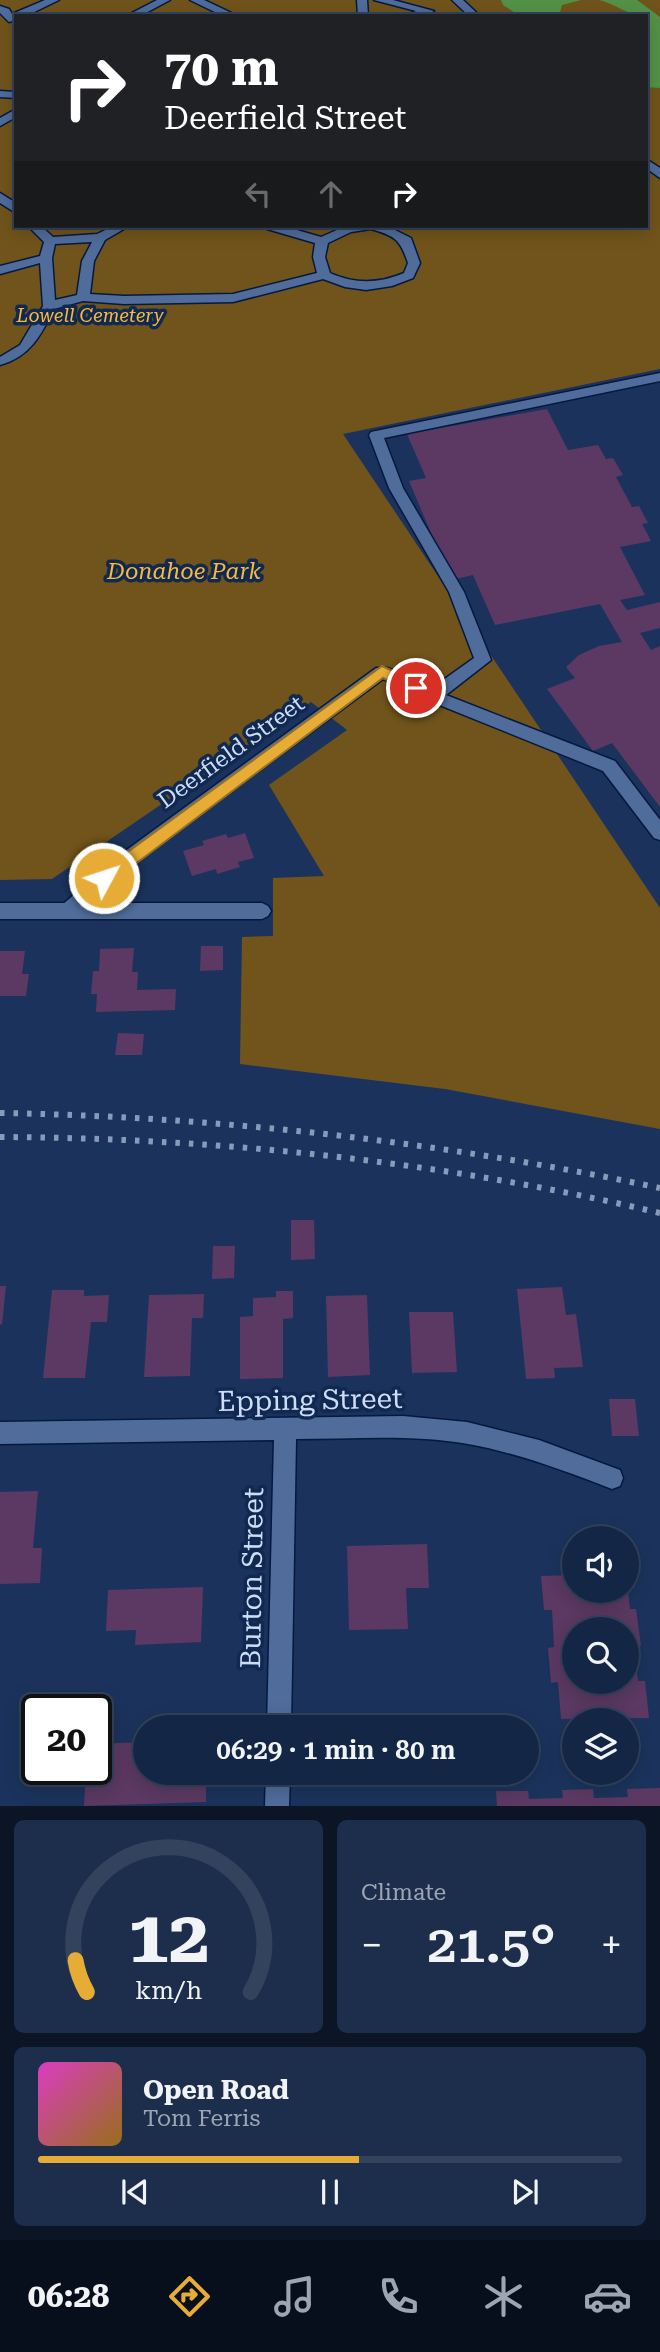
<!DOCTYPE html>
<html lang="en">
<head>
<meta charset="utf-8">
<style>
	body { margin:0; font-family:"Roboto Serif",serif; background:#1d2e4c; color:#f1f3f6; height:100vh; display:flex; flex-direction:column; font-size:26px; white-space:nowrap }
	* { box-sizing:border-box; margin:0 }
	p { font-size:23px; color:#9da5b3 }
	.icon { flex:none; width:38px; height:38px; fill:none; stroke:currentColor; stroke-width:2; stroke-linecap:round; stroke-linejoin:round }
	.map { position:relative; height:1806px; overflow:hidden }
	.details { display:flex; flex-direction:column; gap:14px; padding:14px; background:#0b1526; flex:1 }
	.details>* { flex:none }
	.banner { position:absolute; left:14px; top:14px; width:634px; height:214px; border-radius:0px; box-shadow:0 4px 18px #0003,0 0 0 2px #33435e; background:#202124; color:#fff; overflow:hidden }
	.controls { position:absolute; left:562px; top:1526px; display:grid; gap:14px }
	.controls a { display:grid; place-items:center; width:77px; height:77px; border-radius:50%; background:#142645; box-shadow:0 4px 18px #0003,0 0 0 2px #33435e; font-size:35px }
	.speed { position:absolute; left:21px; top:1694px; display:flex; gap:14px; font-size:35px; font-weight:700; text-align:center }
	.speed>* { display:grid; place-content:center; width:91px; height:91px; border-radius:50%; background:#142645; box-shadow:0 4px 18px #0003,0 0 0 2px #33435e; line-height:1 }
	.speed .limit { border:4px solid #111; border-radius:10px; background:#fff; color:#111 }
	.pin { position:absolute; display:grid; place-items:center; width:60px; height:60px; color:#fff; margin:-30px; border:4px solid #fff; border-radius:50%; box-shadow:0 2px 7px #0007 }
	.me { position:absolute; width:77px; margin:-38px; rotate:50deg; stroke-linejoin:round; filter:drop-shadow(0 0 5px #0008) }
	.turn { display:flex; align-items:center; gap:24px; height:147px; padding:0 35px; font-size:32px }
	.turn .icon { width:91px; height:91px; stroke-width:2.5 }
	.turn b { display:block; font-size:49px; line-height:60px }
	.lanes { display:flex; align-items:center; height:66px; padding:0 35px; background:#0003; justify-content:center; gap:35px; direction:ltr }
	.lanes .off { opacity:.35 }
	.big { font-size:52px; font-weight:600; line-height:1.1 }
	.details .card { flex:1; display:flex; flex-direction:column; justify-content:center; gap:10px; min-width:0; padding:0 24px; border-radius:10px; background:#1d2e4c }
	.details .dial { align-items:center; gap:0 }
	.dial svg { height:182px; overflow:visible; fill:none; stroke:#33435e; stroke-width:7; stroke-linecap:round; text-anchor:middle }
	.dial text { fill:#f1f3f6; stroke:none }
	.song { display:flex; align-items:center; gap:21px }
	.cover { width:84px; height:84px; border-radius:10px; background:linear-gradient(135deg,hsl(310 70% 55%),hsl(40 70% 35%)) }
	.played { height:7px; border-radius:4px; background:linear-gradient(90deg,#e7ac36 55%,#33435e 55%) }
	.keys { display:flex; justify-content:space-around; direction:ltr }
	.heat { display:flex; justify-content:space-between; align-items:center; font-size:38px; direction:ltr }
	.details .tiles { flex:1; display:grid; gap:14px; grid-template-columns:1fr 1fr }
	.card:last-child { grid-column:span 2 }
	.trip { position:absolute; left:133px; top:1715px; width:406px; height:70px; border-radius:35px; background:#142645; box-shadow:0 4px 18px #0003,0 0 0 2px #33435e; font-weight:600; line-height:70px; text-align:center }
	.tab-bar { display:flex; height:112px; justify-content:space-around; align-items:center; background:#080f1c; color:#9da5b3 }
	.tab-bar .icon { width:49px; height:49px }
	.tab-bar .selected { color:#e7ac36 }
	.tab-bar b { font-size:32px; color:#f1f3f6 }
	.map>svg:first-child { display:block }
	.green { fill:#71541b; fill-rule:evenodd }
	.water { fill:#549248 }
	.building { fill:#5b3962; fill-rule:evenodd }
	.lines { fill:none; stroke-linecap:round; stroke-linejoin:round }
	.lane-casing { stroke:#041940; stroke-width:3 }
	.street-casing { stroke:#041940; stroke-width:3 }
	.lane { fill:#506c9a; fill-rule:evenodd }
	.street { fill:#506c9a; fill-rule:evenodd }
	.rail { stroke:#889bbb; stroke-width:6; stroke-dasharray:4.5 9; stroke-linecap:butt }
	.route { fill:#e7ac36; stroke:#967023; stroke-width:2 }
	.labels { text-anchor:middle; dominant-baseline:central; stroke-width:7; stroke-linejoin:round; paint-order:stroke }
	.far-park-label { font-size:19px; font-style:italic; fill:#faba39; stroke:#112951 }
	.park-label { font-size:23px; font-style:italic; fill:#faba39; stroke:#112951 }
	.street-label { font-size:23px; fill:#cdddf7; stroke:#112951 }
	.near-street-label { font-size:28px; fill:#cdddf7; stroke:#112951 }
</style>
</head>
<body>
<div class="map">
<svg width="660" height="1806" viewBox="0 0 660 1806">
	<rect width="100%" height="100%" fill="#1b335c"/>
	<!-- green -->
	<path class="green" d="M0 0H660V369L343 434 660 908V1129L445 1089 240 1064 242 937 273 936V878L324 876 269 785 347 730 311 702 52 879 0 880ZM16 16H646V226H16Z"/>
	<!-- water -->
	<path class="water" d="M501 0H581L562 5 559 16H520L503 5Z
		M599 0H637L660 17V88L646 87V16C628 16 616 4 599 0Z"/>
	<!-- building -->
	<path class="building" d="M547 409 568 450 598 445 606 459 613 458 623 475 616 477 632 507 639 506 648 523 642 524 651 541 620 547 645 595 620 600 627 610 660 602V628L640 633 651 650 660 646V807L612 743 593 751 547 689 575 678 566 667 579 655 599 646 622 642 600 604 495 625 473 575 451 580 409 481 426 478 407 434Z
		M245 833 254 858 238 862 240 867 217 874 216 869 192 876 183 851 204 845 202 841 226 834 228 838Z
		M201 946H223V970L200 971Z
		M134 948 132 972H138L137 990 176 989 175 1010 96 1012 97 994H91L93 971H99L100 949Z
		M0 951H25L22 974H29L26 996H0Z
		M118 1033 144 1034 142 1055H115Z
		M291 1220H314L315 1259 291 1260Z
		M213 1246H235L234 1278 212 1279Z
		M0 1286H6L2 1325 0 1324Z
		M562 1287 566 1315 576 1314 583 1367 554 1368 555 1378 526 1379 517 1289Z
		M52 1290H84V1296L109 1295 107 1322H91L85 1378H43Z
		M276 1291H293V1318L283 1319V1378L240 1379V1317L253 1316V1298L276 1297Z
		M204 1294 203 1318H192L190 1376 144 1377 149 1295Z
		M367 1295 370 1375 328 1377 326 1296Z
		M409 1312H453L457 1372 412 1373Z
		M609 1399H635L639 1436H612Z
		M38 1491 33 1548H42L40 1583 0 1584V1492Z
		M427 1544 429 1588H406L408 1629 349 1630 347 1546Z
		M574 1575V1591H628L630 1609H636L641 1646H634L638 1681H645L649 1718 561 1719 558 1682 551 1683 548 1648 554 1647 552 1610H544L541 1576ZM574 1629H626V1682H574Z
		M203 1587 201 1642 135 1645 136 1630 106 1631 108 1590Z
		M145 1742V1773H206V1802L84 1806 86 1769H96V1744Z
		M660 1788V1806H497L496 1791H528L529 1799 563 1798 562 1790 593 1789 594 1798 628 1797 627 1789Z"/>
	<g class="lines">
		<defs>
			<path id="lane" d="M45 0H59L26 16H16V20L9 22 0 13V6L9 9 12 14Z
				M157 0H170L140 16H126Z
				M190 0H204L238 16H223Z
				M357 0H367L368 16H358Z
				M374 0H393L434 11 423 16H405L416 11Z
				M452 0H463L480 16H469Z
				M0 91 16 92V98L0 97Z
				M16 109V117L0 126V118Z
				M646 159 660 168V178L646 168Z
				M0 193 16 203V213L0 203Z
				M28 226H41L53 237 97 234 114 226H129L105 240 94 261 90 294 124 296 233 294 317 273 313 257 315 243 267 229 265 226H283L321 237 346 226H387L411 238 420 263 413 278 392 286 366 290 345 287 323 279 233 302 124 304 83 301 54 309C41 335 30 357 0 365V357L20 345 43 306 40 263 0 274V266L40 256 44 242ZM371 229C395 236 400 239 408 263L404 273C378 284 355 284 330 273L325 257 328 243 351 232ZM92 242 82 261 77 295 55 300 52 258 55 244Z
				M660 373V381L384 438 403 488 464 592 491 660 446 695 615 761 660 820V840L654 838 603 771 427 700 383 679 129 867 73 916 67 919 61 916 58 911 61 906 117 857 376 668H388L432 688 474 658 449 592 389 488 369 435 371 432Z"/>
			<path id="street" d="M0 903H262L268 906 271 911 268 916 262 919H0Z
				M403 1416 467 1422 539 1440 620 1470 623 1478 620 1486 612 1489C565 1471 518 1453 468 1444 412 1434 353 1439 296 1439L291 1727H267L274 1440 0 1444V1422Z
				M266 1773H290L289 1806H265Z"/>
		</defs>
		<!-- lane casing -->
		<use href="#lane" class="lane-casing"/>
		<!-- street casing -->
		<use href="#street" class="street-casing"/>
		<!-- lane -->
		<use href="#lane" class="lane"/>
		<!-- street -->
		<use href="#street" class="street"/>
		<!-- rail -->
		<path class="rail" d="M0 1113C223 1117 441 1142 660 1188
			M0 1137C221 1138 445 1162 660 1213"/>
	</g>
	<!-- route -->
	<path class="route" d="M382 666 421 684 423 688 421 692H411L383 678 110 883H99L97 878 99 873Z"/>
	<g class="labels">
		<!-- far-park labels -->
		<g class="far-park-label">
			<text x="90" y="315">Lowell Cemetery</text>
		</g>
		<!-- park labels -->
		<g class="park-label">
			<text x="184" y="571">Donahoe Park</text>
		</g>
		<!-- street labels -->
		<g class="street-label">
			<text transform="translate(231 752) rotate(-36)">Deerfield Street</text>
		</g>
		<!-- near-street labels -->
		<g class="near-street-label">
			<text transform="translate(310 1400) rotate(-1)">Epping Street</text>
			<text transform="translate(252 1578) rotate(-89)">Burton Street</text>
		</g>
	</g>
</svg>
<div class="controls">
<a><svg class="icon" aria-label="sound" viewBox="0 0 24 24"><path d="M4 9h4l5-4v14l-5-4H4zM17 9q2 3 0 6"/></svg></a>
<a><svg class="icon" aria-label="search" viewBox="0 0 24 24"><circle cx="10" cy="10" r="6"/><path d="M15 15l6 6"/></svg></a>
<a><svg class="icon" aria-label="layers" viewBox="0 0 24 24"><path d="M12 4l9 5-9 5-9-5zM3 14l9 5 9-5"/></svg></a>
</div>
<div class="speed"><div class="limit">20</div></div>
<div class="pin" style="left:416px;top:688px;background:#d93025"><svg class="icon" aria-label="arrive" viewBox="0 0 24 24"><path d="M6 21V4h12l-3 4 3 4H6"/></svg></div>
<svg class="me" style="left:104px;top:878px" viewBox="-20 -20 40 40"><circle r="17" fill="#e7ac36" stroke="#fff" stroke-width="3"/><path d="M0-11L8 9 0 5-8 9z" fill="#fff"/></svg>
<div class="trip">06:29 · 1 min · 80 m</div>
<div class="banner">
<div class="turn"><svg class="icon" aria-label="right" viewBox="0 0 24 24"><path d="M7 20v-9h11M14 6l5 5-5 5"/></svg><div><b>70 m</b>Deerfield Street</div></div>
<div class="lanes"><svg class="icon off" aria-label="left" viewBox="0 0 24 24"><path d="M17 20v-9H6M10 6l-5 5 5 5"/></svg><svg class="icon off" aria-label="ahead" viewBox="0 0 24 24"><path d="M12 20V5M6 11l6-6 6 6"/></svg><svg class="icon" aria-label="right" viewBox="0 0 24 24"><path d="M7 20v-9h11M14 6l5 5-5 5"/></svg></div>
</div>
</div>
<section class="details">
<div class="tiles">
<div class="card dial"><svg viewBox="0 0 100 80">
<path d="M14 69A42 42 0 1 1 86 69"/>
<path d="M14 69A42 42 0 0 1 9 55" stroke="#e7ac36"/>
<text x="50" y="56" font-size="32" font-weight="700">12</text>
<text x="50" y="72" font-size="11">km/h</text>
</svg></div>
<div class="card"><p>Climate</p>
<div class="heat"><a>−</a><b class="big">21.5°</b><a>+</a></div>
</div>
<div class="card">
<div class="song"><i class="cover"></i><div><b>Open Road</b><p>Tom Ferris</p></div></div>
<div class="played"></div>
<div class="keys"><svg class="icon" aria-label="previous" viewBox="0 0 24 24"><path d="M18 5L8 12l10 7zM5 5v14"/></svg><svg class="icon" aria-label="pause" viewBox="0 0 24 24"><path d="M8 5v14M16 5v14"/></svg><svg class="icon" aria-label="next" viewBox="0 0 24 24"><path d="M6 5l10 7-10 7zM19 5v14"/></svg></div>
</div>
</div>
</section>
<nav class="tab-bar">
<b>06:28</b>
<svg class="icon selected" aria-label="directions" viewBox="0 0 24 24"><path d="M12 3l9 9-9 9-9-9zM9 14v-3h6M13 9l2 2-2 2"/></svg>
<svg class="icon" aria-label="music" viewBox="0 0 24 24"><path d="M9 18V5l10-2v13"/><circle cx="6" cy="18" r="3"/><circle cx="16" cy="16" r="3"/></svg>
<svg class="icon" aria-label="phone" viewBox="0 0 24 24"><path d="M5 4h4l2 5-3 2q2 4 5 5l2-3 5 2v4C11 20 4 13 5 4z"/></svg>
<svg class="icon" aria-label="climate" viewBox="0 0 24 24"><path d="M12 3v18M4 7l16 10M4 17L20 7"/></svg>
<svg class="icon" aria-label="car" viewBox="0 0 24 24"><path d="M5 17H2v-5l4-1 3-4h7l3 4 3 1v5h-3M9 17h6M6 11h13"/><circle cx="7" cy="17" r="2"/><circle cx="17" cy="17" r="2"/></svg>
</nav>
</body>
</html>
